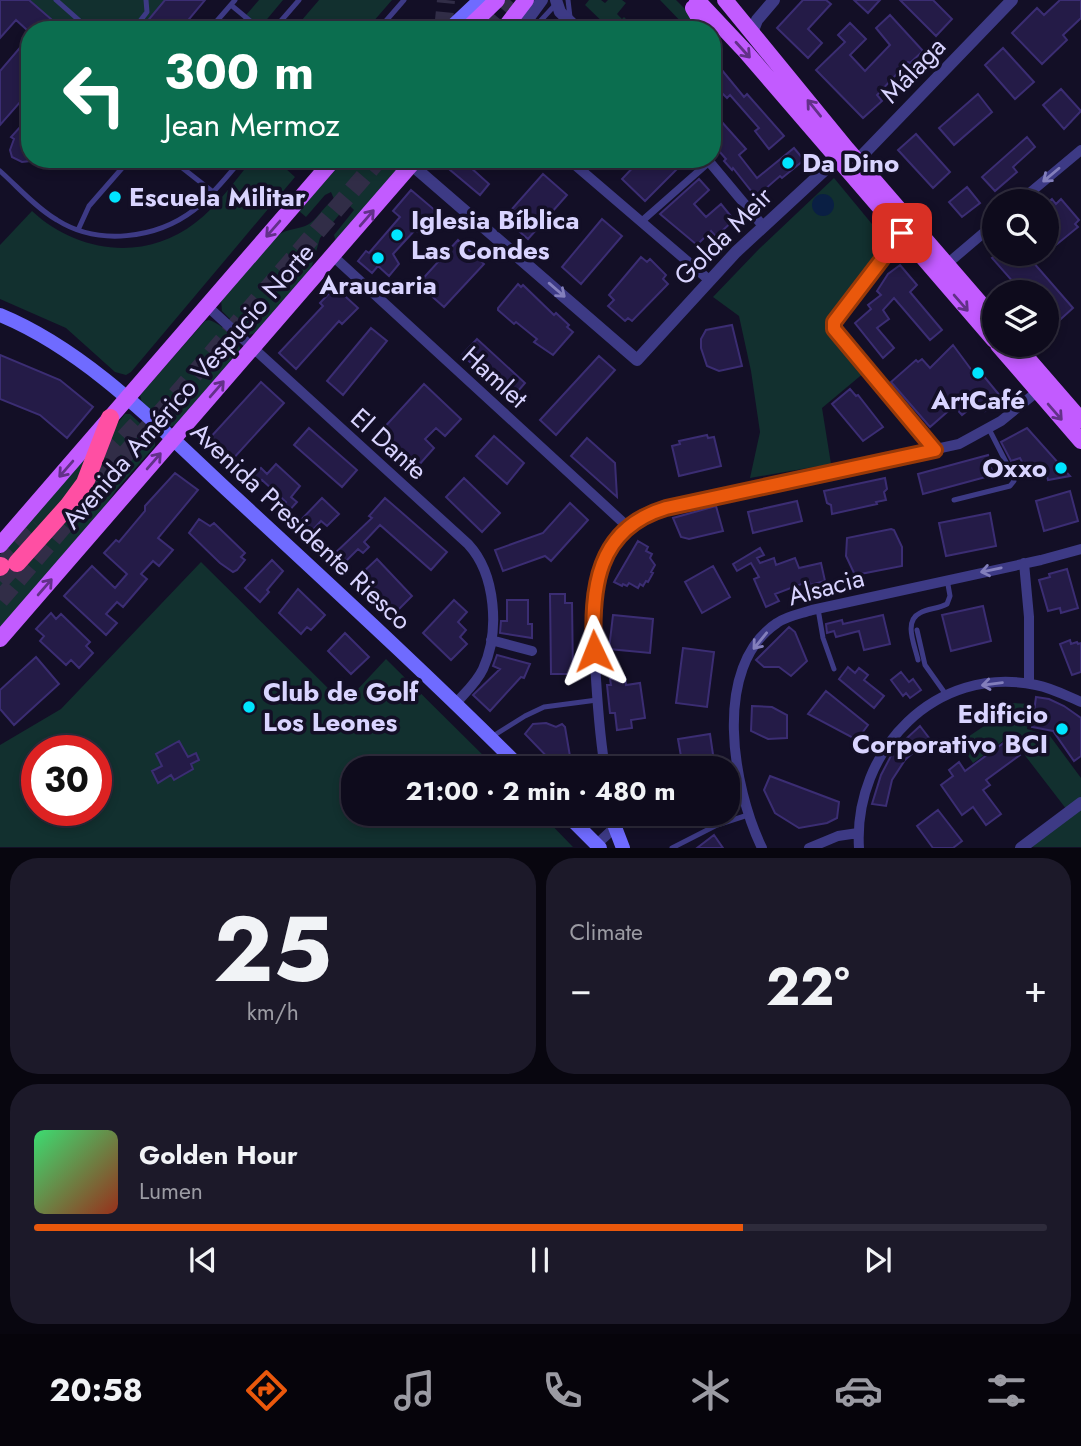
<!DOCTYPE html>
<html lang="en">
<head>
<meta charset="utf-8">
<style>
	body { margin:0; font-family:Jost,sans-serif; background:#1c1929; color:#f1f3f6; height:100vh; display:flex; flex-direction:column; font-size:26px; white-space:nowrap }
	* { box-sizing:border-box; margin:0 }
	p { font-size:23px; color:#9b9ba3 }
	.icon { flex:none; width:38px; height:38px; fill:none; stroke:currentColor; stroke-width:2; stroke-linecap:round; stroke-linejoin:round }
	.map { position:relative; height:848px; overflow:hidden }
	.drawer { display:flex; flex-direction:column; gap:10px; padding:10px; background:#08060f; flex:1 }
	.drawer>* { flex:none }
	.guide { position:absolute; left:21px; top:21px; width:700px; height:147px; border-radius:28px; box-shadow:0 4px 10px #0003,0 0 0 2px #2e2b3b; background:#0b6e4f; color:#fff; overflow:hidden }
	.buttons { position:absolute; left:982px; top:189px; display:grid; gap:14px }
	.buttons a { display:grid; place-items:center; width:77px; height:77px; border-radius:50%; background:#0e0b1c; box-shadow:0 4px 10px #0003,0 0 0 2px #2e2b3b; font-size:35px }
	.speed { position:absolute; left:21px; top:735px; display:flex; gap:14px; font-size:35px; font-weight:700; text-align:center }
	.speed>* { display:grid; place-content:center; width:91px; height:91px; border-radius:50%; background:#0e0b1c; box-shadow:0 4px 10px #0003,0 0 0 2px #2e2b3b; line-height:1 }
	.speed .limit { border:10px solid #d22; background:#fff; color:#111 }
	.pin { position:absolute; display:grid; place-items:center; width:60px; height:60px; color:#fff; margin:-30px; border-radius:14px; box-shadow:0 4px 10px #0006 }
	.me { position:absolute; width:77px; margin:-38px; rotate:358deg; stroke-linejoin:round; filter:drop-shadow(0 0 5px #0008) }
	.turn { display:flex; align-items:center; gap:24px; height:147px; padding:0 28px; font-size:32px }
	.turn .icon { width:91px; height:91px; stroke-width:2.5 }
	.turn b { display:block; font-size:49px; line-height:60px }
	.big { font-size:52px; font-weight:700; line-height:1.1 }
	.drawer .tile { flex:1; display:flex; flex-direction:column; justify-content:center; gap:10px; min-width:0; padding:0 24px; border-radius:28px; background:#1c1929 }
	.drawer .dial { align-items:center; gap:0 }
	.dial b { font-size:91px; line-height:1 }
	.song { display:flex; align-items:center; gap:21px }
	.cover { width:84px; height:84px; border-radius:10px; background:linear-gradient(135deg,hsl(140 70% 55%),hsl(10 70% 35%)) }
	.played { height:7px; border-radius:4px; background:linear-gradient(90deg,#ea580c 70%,#2e2b3b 70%) }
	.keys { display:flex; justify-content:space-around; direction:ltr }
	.heat { display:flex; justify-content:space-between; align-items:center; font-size:38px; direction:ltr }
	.drawer .tiles { flex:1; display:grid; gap:10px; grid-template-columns:1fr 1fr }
	.tile:last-child { grid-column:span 2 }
	.trip { position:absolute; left:341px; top:756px; width:399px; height:70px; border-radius:28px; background:#0e0b1c; box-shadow:0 4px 10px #0003,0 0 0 2px #2e2b3b; font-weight:700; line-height:70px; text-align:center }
	.dock { display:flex; height:112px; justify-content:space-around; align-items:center; background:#06040b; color:#9b9ba3 }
	.dock .icon { width:49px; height:49px }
	.dock .active { color:#ea580c }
	.dock b { font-size:32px; color:#f1f3f6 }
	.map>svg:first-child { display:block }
	.green { fill:#12302f; fill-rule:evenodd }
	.water { fill:#0a1f44 }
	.building { fill:#241b47; stroke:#3b2d73; stroke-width:2 }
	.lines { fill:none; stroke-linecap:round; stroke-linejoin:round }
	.motorway-tunnel { stroke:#312d47; stroke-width:18; stroke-dasharray:18 9; stroke-linecap:butt }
	.service { stroke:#3d3a85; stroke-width:5 }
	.pedestrian { stroke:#3d3a85; stroke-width:7 }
	.minor { stroke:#3d3a85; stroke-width:10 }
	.tertiary { stroke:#3d3a85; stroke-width:12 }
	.secondary { stroke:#6f6bff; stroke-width:14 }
	.primary { stroke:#c25bff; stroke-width:16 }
	.motorway { stroke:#ff4fa3; stroke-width:18 }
	.oneway { stroke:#623188 }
	.oneway2 { stroke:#837fbc }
	.route-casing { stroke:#983908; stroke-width:18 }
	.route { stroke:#ea580c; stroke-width:12 }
	.poi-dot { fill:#00e5ff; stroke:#130f26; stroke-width:2.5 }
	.labels { text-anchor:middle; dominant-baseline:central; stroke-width:7; stroke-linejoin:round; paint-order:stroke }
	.street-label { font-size:26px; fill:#d9d4ff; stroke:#130f26 }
	.poi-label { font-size:26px; font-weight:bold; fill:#d9d4ff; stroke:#130f26; text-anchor:start }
</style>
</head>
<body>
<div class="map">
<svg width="1081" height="848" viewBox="0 0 1081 848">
	<rect width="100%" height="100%" fill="#130f26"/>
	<!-- green -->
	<path class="green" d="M29 0H165L139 30H71L73 27 66 20 59 26Z
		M259 0H283L258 30H233Z
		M319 0H392L366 30H298L296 27Z
		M589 0H601L605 3 608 0H622L626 3 617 14 622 19 624 17 637 30H611L585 5Z
		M660 0H676L694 18 699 30H689Z
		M253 159H275L295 177 131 372 126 375 115 372 66 328 0 299V245L32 211C77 253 145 262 195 223 218 206 235 180 253 159Z
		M345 159H393L398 169 336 242 334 235 354 210 348 204 320 238 311 269 256 333 249 335 245 334 222 311 221 300 277 236C287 228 299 230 309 224 319 217 324 206 334 199L331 192 325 195 306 217 299 211Z
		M834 178 886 241 826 321 865 372 822 408 831 464 750 478 760 432 751 371 739 316 713 297 759 249Z
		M209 320C220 323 238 339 241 350L176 425 169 427 142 403 140 395 205 321Z
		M125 414H130L155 437V446L117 489 95 521 0 629V555L87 454 85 467 21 571 65 520 113 429Z
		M201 562 344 704 386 659 496 768H354V814H541L573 847H0V745L61 709ZM37 751H96V810H37Z
		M1012 703 1031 704 1027 729 1050 736 1081 778V799L1067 810 1010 736 973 763 959 743 990 722 994 707Z
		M1081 807V847H1027Z"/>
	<!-- water -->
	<path class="water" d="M812 205a11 11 0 1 1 22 0a11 11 0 1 1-22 0Z"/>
	<!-- building -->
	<path class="building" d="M0 0H29L59 26 66 20 76 30H27L16 20 0 38Z
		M165 0H205L180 30H140Z
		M803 0H826L831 4 808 29 822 43 808 58 777 28Z
		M854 0H880L868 13Z
		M900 0H933L952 19 936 36Z
		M1060 0H1081V18L1063 35 1067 40 1042 64 1012 33 1037 8 1044 15Z
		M890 15 923 51 910 63 908 62 877 95 882 101 863 118 816 70 845 42 838 35 850 23 866 39 850 55 865 71 890 45 876 28Z
		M30 36V82L24 88 29 92 0 125V71Z
		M1003 48 1034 82 1015 99 985 65Z
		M721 69 744 97 747 94 784 136 769 149 755 131 759 128 730 95 727 98 723 94 712 103V77Z
		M1061 89 1081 111 1064 129 1043 105Z
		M978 94 992 112 954 145 939 128Z
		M712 111 746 149 739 155 757 178 794 148 804 160 782 178 780 176 756 197 733 168 732 170 724 161 726 159 712 143Z
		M30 116V161L22 162 12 157 10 150 14 139 11 137Z
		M916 134 950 172 933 188 898 150Z
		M1027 137 1035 147 1013 167 1017 172 995 191 982 177Z
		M437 159H474L469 166 489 184 480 195Z
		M641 159H677L682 164 645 201 622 179Z
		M543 174 567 195 528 239 504 218Z
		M699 179 709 190 694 204 706 217 721 204 734 220 723 230 726 233 719 240 711 231 697 245 660 214Z
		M967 187 980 203 962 217 949 202Z
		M411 190 437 212 419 233 415 230 393 254 399 264 389 276 378 266 372 273 358 261 366 251 369 253 400 217 393 211Z
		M1052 199 1056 204 1061 199 1079 220 1075 224 1078 227 1056 245 1054 243 1051 245 1046 239V204Z
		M602 219 622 236 581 284 562 267Z
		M458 240 484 264 444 307 418 284Z
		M997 254H1026L1073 308 1052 327 1046 321V292H1022L992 258Z
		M641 257 647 262 650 259 666 275 663 279 668 284 632 321 628 318 625 321 608 306 614 300 609 295Z
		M900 265 917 285 910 292 942 330 930 340 894 298 883 310 889 319 877 328 894 348 883 358 855 323 871 309 868 305 881 295 877 291 888 274Z
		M518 284 521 287 523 285 554 315 556 313 569 325 567 327 573 332 553 355 534 342 537 339 516 322 514 324 498 310V308Z
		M335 287 358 308 342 324 339 321 296 369 279 353 323 306 320 303Z
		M732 325 742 366 719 371 707 366 701 348V339L706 330Z
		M371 328 387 341 343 395 327 381Z
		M477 339 525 383 511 399 462 355Z
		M953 345 973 372 977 368 1001 397 985 411 978 402 962 415 954 406 930 427 891 382 916 360 918 362 922 359 930 368Z
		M0 355 60 380 93 407 67 438 40 415 0 399Z
		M599 356 615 370 556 435 540 420Z
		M261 382 284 403 231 461 208 440Z
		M424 384 461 419 445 436 436 428 425 439 434 448 418 466 381 431Z
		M850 389 856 396 858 395 883 427 863 441 832 404Z
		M309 428 357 470 342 487 294 445Z
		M1027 428 1070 476 1048 480 1045 469 1027 472 1020 458 1011 461 1001 442Z
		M707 435 708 438 714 437 721 466 679 476 672 446 680 444 679 441Z
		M494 436 524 463 507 484 476 456Z
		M587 438 615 463 617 497 571 456Z
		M988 455 993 475 923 494 918 474Z
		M276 464 300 486 291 497 297 502 287 513 281 508 286 502 262 480 255 487 249 481 261 468 267 474Z
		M175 473 198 490 158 538 173 550 159 566 153 561 141 574 147 579 123 607 117 602 106 614 117 623 106 635 64 596 92 566 115 588 127 574 104 553 116 540 119 542 145 511V506Z
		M464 478 500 513 482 532 446 497Z
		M885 478 887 489 884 492 886 500 876 502 877 504 832 514 831 505 827 503 824 491Z
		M1070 491 1078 521 1044 531 1036 501Z
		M322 498 339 514 327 526 321 521 310 533 298 523Z
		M385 498 447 552 431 570 380 525 364 542 369 547 363 553 358 549 342 565 332 556 372 518 369 516Z
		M797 501 802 521 753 533 748 512Z
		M570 503 588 520 551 561 545 556 503 571 495 550 543 533Z
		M716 506 723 531 689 539 681 537 673 518Z
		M990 513 996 546 946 556 939 523Z
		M199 519 210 526 214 523 245 553 241 557 245 560 237 570 233 572 220 563 189 533Z
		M891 529 894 530 902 547V566L855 575 846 556 847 538Z
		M638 541 648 547 646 551 652 554 650 558 655 565 651 572 653 573 648 582 646 581 643 586 640 584 638 588 629 583 627 586 623 584 622 586 614 582Z
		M760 548 764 555 757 558 760 563 774 558 776 565 795 558 799 568 821 563 825 581 810 585 809 581 775 594 779 601 766 607 754 579 759 577 751 563 737 571 733 564Z
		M377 559 412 596 396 612 360 575Z
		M272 560 283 571 267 590 269 592 260 602 245 588Z
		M713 566 730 597 702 613 685 582Z
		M1067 569 1078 608 1061 613 1060 608 1048 611 1039 580 1050 577 1049 574Z
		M298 589 325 615 311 630 307 627 301 634 279 613Z
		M550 594H565V603H572L573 674H551Z
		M454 600 467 612 458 622 466 630 460 637 467 644 451 660 423 633Z
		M507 600H528V624H532V638L500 633 501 621H507Z
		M983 606 991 641 951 651 942 615Z
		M51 613 56 619 61 614 90 642 86 646 93 653 79 668 71 660 66 665 40 641 44 636 36 629Z
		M613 615 653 619 650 653 609 649Z
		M883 615 890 644 864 650 859 631 836 637 834 631 827 633 826 624 842 620 843 624Z
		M789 627 795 632 807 661 791 676 779 667H764L756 660Z
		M345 633 369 657 351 674 328 651Z
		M1070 640 1071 644 1077 642 1078 644 1081 643V672L1072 675 1060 644Z
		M683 648 714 652 707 707 676 703Z
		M497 655 530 664 524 678 521 677 490 711 473 695 500 669 493 666Z
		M36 657 59 684 14 725 0 709V690Z
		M848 667 855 673 859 668 868 675 864 680 884 696 874 708 839 679Z
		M901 672 909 682 913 679 921 690 910 698 906 693 903 696 891 680Z
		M625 677 626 685 640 683 645 718 631 720 632 728 617 730 615 713H610L607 685H611L610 679Z
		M826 691 868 725 857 740 808 714Z
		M1036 697 1049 699 1064 706 1081 718V756L1074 761 1053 731 1032 727Z
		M752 706 772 707 787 715V738L768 739 751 731Z
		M546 723 556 727 562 724 565 727 572 768H558L525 734 533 724Z
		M920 726 929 738 905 760 892 780 886 806 872 804 881 775 894 750Z
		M710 734 715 768H683L678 739Z
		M1009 739 1020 755 986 780 990 785 983 790 1001 814 986 825 973 807 962 815 941 785 953 776 949 770 959 762 965 771Z
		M179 741 188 757 196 753 199 760 191 764 193 769 174 780 171 775 158 783 152 771 162 766 156 754Z
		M770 776 839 802 837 818 827 823 799 828 775 813 764 790Z
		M938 810 962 841 953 848H933L917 826Z
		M634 814H673V816L638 826Z
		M714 835 723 848H697Z"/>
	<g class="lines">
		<!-- motorway-tunnel -->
		<path class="motorway-tunnel" d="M443 30 446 0
			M485 30 510 0
			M87 477 145 416
			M1 566 39 527
			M0 581 17 563
			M0 600 379 159"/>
		<!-- service -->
		<path class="service" d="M56 0 90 30
			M568 0 570 17
			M231 5 261 30
			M133 30 147 12 146 0
			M209 30 235 0
			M273 30 299 0
			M378 30 404 0
			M532 30 556 4
			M171 159 213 192
			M0 171C18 187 36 208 57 220 98 246 156 239 194 210 212 196 227 176 242 159
			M78 230 89 206 130 159
			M954 500 1010 486 1014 481 1012 474 989 429
			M818 609 823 638 834 669
			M917 630 925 665 947 696
			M918 660C915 646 903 621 920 613 928 608 938 609 947 604L950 596 947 579
			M493 736 525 716 544 707 597 700
			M672 848 717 825 748 815"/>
		<!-- pedestrian -->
		<path class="pedestrian" d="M642 221 709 162"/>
		<!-- minor -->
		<path class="minor" d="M568 159 708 279
			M707 159 763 226
			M1020 201 1081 150
			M902 233 834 322 833 329 935 450
			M334 257 628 527
			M947 264 994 224
			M207 306 468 544C496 574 500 632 483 669 477 682 466 692 456 703
			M1024 563 1029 617V683
			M491 640 532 651
			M605 768C599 733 597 698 595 662 591 597 591 531 666 508L959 444 1001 421 1038 391
			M597 844 612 830V814
			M762 848C733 788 711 667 777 623 787 616 800 614 812 610L1041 560 1081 549
			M809 848 838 836 858 833
			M859 848C853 750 936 664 1036 685 1052 688 1067 696 1081 702"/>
		<!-- tertiary -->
		<path class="tertiary" d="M556 0 560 12 579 30
			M520 30 542 0
			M752 33 757 20 774 0
			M405 159 637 360 736 252 842 154
			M852 166 1012 0
			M1021 848 1081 803"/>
		<!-- secondary -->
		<path class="secondary" d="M448 30 480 0
			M0 315C90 352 166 434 237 499 333 588 429 676 521 768
			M566 814 600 848
			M613 822 623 848"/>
		<!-- primary -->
		<path class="primary" d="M697 0 745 51 994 340
			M725 0 847 149 994 319
			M693 8 706 30
			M466 30 497 0
			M503 30 526 0
			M998 345 1081 441
			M1016 345 1081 420
			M0 545 334 159
			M0 639 416 159"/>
		<!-- motorway -->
		<path class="motorway" d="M17 563 68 506 85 483 110 418
			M0 567 1 566"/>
	</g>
	<!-- one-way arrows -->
	<defs><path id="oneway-shaft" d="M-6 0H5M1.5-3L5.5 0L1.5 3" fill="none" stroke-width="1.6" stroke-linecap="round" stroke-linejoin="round" transform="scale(1.75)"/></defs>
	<g class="oneway">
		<use href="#oneway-shaft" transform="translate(743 50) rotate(48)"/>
		<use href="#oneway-shaft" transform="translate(814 108) rotate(-129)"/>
		<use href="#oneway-shaft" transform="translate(367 218) rotate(-49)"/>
		<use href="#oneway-shaft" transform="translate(273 229) rotate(131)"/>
		<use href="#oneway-shaft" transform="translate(961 303) rotate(49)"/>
		<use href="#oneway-shaft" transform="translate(217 389) rotate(-49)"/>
		<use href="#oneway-shaft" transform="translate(1055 412) rotate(49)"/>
		<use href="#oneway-shaft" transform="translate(154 461) rotate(-49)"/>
		<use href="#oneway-shaft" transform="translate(66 469) rotate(131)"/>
		<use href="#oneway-shaft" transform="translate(45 587) rotate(-49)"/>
	</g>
	<g class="oneway2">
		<use href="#oneway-shaft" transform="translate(1051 175) rotate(140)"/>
		<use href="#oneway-shaft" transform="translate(557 290) rotate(41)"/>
		<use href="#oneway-shaft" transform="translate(991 570) rotate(168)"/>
		<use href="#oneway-shaft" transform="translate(760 641) rotate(129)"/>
		<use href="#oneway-shaft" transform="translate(992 684) rotate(173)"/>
	</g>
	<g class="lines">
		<defs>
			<path id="route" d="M594 651C591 589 596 529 666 508L935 450 834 329V322L902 233"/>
		</defs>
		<!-- route casing -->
		<use href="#route" class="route-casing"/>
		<!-- route -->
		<use href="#route" class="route"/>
	</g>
	<!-- markers -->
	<g class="poi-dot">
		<circle cx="788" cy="163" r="7"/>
		<circle cx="115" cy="197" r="7"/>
		<circle cx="397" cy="235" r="7"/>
		<circle cx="378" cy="258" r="7"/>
		<circle cx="978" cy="373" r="7"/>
		<circle cx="1061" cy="468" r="7"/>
		<circle cx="249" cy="707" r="7"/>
		<circle cx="1062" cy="729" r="7"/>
	</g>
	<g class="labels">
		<!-- street labels -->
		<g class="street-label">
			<text transform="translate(913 70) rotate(-46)">Málaga</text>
			<text transform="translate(723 236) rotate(-45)">Golda Meir</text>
			<text transform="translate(495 377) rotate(42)">Hamlet</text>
			<text transform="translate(188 386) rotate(-49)">Avenida Américo Vespucio Norte</text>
			<text transform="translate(389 444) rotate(42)">El Dante</text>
			<text transform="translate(301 526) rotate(43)">Avenida Presidente Riesco</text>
			<text transform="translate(826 587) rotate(-15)">Alsacia</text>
		</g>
		<!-- poi labels -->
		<g class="poi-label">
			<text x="802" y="163">Da Dino</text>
			<text x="129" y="197">Escuela Militar</text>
			<text x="411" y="220">Iglesia Bíblica<tspan x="411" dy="30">Las Condes</tspan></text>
			<text x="378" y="285" text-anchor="middle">Araucaria</text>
			<text x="978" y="400" text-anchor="middle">ArtCafé</text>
			<text x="1047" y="468" text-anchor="end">Oxxo</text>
			<text x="263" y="692">Club de Golf<tspan x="263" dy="30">Los Leones</tspan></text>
			<text x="1048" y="714" text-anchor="end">Edificio<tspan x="1048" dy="30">Corporativo BCI</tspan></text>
		</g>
	</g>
</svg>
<div class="buttons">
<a><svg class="icon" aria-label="search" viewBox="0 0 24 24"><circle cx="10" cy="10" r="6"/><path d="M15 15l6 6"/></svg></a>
<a><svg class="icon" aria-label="layers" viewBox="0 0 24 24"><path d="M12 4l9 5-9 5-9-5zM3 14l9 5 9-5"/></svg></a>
</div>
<div class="speed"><div class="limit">30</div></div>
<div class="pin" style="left:902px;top:233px;background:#d93025"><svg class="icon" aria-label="arrive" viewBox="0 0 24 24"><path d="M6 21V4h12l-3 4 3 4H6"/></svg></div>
<svg class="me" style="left:594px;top:651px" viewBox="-20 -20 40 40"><path d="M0-17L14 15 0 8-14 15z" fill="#ea580c" stroke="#fff" stroke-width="4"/></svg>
<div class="trip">21:00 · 2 min · 480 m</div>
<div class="guide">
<div class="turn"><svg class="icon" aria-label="left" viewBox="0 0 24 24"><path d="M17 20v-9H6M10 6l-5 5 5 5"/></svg><div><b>300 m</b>Jean Mermoz</div></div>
</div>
</div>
<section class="drawer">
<div class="tiles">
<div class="tile dial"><b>25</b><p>km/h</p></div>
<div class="tile"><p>Climate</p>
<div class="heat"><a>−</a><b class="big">22°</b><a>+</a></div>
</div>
<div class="tile">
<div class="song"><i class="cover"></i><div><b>Golden Hour</b><p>Lumen</p></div></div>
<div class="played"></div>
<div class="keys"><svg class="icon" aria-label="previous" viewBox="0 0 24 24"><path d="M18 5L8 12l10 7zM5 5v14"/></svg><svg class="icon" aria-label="pause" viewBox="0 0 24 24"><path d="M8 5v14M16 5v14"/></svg><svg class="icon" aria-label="next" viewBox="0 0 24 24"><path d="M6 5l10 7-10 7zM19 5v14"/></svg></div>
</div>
</div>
</section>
<nav class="dock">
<b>20:58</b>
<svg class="icon active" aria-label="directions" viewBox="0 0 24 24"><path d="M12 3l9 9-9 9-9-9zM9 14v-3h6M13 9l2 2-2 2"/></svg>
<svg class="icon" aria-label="music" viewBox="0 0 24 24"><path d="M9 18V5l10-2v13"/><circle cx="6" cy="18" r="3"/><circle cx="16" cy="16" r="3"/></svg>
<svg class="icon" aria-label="phone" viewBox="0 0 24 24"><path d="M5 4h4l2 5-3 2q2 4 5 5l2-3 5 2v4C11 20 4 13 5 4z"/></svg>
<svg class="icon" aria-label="climate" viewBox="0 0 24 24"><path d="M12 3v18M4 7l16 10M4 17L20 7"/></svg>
<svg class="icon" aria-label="car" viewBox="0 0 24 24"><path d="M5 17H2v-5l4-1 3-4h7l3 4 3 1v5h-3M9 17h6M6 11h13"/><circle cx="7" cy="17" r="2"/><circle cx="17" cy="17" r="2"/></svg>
<svg class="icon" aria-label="filters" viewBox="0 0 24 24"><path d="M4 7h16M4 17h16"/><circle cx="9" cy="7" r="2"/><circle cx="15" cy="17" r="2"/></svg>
</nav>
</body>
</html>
